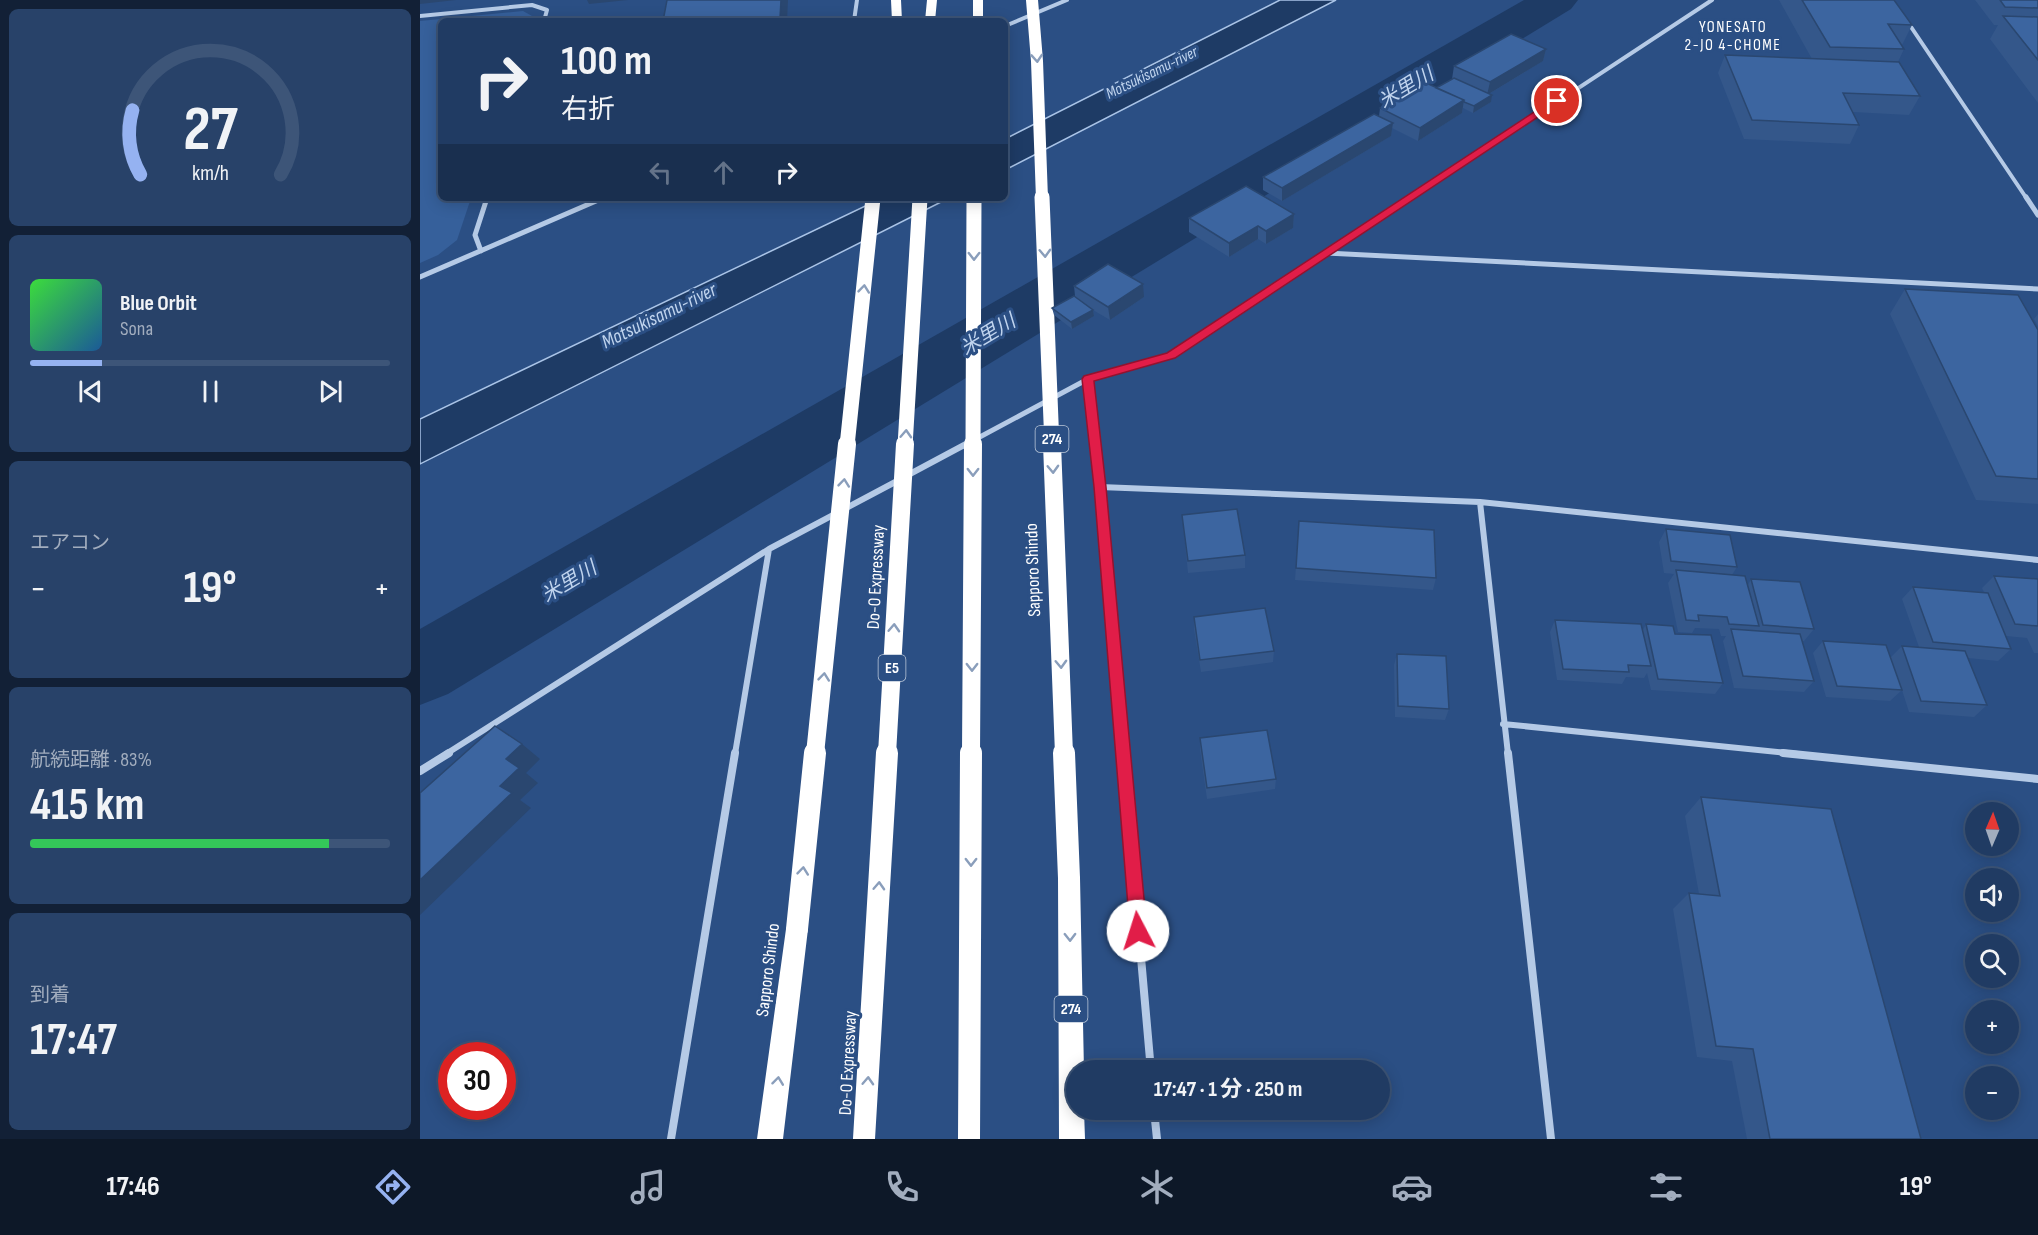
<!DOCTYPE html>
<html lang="ja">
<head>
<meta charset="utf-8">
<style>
	body { margin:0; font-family:"Sofia Sans Condensed","Noto Sans JP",sans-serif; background:#284269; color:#f1f3f6; height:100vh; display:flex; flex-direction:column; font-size:22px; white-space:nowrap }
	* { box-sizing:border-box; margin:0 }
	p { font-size:20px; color:#a2adbe }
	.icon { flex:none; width:33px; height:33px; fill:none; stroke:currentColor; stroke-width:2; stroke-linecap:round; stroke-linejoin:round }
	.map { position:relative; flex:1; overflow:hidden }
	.sheet { display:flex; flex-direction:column; gap:9px; padding:9px; background:#122036; width:420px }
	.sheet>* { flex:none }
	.hud { position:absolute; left:18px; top:18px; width:570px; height:183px; border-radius:9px; box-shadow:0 3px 15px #0003,0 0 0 2px #3d5578; background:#203b63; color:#f1f3f6; overflow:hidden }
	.needle { width:39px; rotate:2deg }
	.fabs { position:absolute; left:1545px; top:802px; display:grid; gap:12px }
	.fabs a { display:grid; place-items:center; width:54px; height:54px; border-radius:50%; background:#203b63; box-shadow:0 3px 15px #0003,0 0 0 2px #3d5578; font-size:30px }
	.speed { position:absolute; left:18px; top:1042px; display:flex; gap:12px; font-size:30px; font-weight:700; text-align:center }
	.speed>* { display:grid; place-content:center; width:78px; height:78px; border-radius:50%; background:#203b63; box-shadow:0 3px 15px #0003,0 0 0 2px #3d5578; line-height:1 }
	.speed .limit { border:9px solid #d22; background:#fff; color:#111 }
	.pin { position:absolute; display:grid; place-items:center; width:51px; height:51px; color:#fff; margin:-26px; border:3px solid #fff; border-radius:50%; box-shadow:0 2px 6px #0007 }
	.me { position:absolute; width:66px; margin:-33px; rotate:355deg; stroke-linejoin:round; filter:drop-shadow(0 0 4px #0008) }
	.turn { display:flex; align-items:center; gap:21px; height:126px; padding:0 24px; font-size:27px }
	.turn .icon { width:78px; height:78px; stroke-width:2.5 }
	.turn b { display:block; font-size:42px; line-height:51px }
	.lanes { display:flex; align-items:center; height:57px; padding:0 24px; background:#0003; justify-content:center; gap:30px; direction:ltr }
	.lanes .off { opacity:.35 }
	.big { font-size:45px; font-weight:700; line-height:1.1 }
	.sheet .widget { flex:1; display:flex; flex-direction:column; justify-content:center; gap:9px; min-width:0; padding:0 21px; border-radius:9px; background:#284269 }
	.sheet .dial { align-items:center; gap:0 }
	.dial svg { height:156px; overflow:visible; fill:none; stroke:#3d5578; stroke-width:7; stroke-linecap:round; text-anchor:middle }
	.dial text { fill:#f1f3f6; stroke:none }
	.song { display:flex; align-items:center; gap:18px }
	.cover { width:72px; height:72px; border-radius:9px; background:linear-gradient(135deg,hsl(120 70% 55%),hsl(210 70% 35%)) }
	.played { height:6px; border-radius:3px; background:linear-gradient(90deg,#95b2f1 20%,#3d5578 20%) }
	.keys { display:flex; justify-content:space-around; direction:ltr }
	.heat { display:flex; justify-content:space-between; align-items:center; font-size:33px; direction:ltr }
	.charge { height:9px; border-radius:4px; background:linear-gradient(90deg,#34c759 83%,#3d5578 0) }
	.trip { position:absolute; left:646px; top:1060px; width:324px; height:60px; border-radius:30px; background:#203b63; box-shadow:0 3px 15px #0003,0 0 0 2px #3d5578; font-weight:700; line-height:60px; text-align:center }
	.tab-bar { display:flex; height:96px; justify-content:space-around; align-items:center; background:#0d1828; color:#a2adbe }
	.tab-bar .icon { width:42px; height:42px }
	.tab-bar .selected { color:#95b2f1 }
	.tab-bar b { font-size:27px; color:#f1f3f6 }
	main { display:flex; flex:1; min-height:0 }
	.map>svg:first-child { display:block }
	.green { fill:#36609b }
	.water { fill:#1e3b65; stroke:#aac4e7; stroke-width:1.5 }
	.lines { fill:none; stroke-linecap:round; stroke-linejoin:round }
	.river { fill:#1e3b65; fill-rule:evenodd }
	.street-far3 { stroke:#b5cae6; stroke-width:4 }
	.street-far2 { stroke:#b5cae6; stroke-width:5 }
	.street-far1 { stroke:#b5cae6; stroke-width:6 }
	.street { stroke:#b5cae6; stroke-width:8 }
	.highway { fill:#fff; fill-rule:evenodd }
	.highway-bridge-far3 { stroke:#fff; stroke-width:12 }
	.highway-bridge-far2 { stroke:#fff; stroke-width:15 }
	.highway-bridge-far1 { stroke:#fff; stroke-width:18 }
	.highway-bridge { stroke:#fff; stroke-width:22 }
	.wall { fill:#34578a }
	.shaded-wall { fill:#2a4770 }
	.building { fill:#3c65a0; stroke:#2a4770; stroke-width:1.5 }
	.oneway { stroke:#8a9ebb }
	.route { fill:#e11d48; stroke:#92132f; stroke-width:1.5 }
	.labels { text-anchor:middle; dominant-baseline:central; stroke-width:6; stroke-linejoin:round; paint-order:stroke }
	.far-neighbourhood-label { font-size:16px; letter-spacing:1.5px; fill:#fff; stroke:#2b4f84 }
	.far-water-label { font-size:16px; font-style:italic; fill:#c0d4ee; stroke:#2b4f84 }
	.shield { fill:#2b4f84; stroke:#bfcada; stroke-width:1.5 }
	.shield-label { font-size:16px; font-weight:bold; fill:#fff }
	.street-label { font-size:18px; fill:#fff; stroke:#2b4f84 }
	.water-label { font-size:20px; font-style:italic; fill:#c0d4ee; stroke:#2b4f84 }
</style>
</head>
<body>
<main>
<section class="sheet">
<div class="widget dial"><svg viewBox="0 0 100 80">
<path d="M14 69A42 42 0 1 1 86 69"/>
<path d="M14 69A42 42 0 0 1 10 36" stroke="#95b2f1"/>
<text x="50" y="56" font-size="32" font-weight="700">27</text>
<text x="50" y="72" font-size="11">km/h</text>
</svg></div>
<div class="widget">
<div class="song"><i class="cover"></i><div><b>Blue Orbit</b><p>Sona</p></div></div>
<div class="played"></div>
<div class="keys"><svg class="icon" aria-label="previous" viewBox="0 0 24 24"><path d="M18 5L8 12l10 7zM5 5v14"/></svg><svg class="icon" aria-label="pause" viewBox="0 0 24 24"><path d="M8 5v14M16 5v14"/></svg><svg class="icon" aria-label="next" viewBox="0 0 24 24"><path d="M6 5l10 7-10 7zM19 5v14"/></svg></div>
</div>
<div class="widget"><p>エアコン</p>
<div class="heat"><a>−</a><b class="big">19°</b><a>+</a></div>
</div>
<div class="widget"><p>航続距離 · 83%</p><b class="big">415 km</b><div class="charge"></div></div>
<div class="widget"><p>到着</p><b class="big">17:47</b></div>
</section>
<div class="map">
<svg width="1618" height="1139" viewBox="0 0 1618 1139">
	<rect width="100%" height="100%" fill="#2b4f84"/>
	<!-- green -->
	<path class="green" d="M103 11 112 16 110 21H21V198H51L37 240 18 255 0 263V21Z"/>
	<!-- water -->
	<path class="water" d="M860 0H916L585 170V139Z
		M462 198H529L0 464V419Z"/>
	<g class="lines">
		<!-- river -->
		<path class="river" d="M1104 0H1158L1151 9 28 694 0 705V629Z"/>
		<!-- street-far3 -->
		<path class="street-far3" d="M0 16 112 5 127 10 124 21
			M434 21 437 0
			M1487 21 1607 199
			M585 26 647 0
			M990 199 1292 0"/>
		<!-- street-far2 -->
		<path class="street-far2" d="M1606 197 1618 215
			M61 251 55 235 67 198
			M906 253 1618 289
			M0 277 183 198
			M668 379 675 446
			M543 446 668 379 751 356 992 197"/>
		<!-- street-far1 -->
		<path class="street-far1" d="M675 444 703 754
			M488 475 546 444
			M680 487 1060 502 1618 560
			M1060 502 1088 754
			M1083 724 1378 754
			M26 754 349 549 479 480
			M315 754 349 549"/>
		<!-- street -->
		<path class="street" d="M703 753 731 1071
			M1088 753 1131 1139
			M1363 753 1618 779
			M0 771 29 753
			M734 1110 737 1139
			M251 1139 315 753"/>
		<!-- highway -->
		<path class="highway" d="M471 0H481L482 21H472Z
			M507 0H517L515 21H505Z
			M553 0H563V21H553Z
			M649 867 657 870 660 878 664 1071H657V1110H664L665 1139H639L638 878 641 870Z
			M377 918 385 921 388 929 363 1139H337L366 929 369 921Z"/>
		<!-- highway-bridge-far3 -->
		<path class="highway-bridge-far3" d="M612 0 617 61 622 199"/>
		<!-- highway-bridge-far2 -->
		<path class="highway-bridge-far2" d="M622 197 632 446
			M427 446 453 198
			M485 446 500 198
			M553 446 554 198"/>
		<!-- highway-bridge-far1 -->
		<path class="highway-bridge-far1" d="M632 444 644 754
			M395 754 427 444
			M467 754 485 444
			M551 754 553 444"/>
		<!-- highway-bridge -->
		<path class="highway-bridge" d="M644 753 649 878
			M377 929 395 753
			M444 1139 467 753
			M549 1139 551 753"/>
	</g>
	<!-- wall -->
	<path class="wall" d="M1359 0H1474L1492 25 1482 45 1484 49 1478 62 1500 96 1489 115 1433 112 1439 125 1430 144 1324 139 1298 73 1305 55 1392 59Z
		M1555 0H1618V103L1570 39 1578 25H1574Z
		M1126 49 1123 61 1069 94 1071 102 1053 113 1043 108 1042 113 998 141 972 128 971 136 862 201 843 190V177L959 116 960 108 1016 88 1032 79 1034 66Z
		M874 214 873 228 846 244 838 239 809 257 769 232V218Z
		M654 286 724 297 690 320 673 310 674 316 652 329 634 315 632 308 655 296Z
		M1485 289 1618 330V504L1556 500 1470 314Z
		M1618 314V326L1614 319Z
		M762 515 825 555V568L768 573Z
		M879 521 1016 578 1013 590 875 580Z
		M1246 529 1317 567 1312 575 1328 585 1331 579 1394 629 1384 641H1382L1394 681 1384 692 1314 688 1303 641 1306 636H1301L1299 629 1275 628 1272 633 1258 632 1248 583 1254 574 1244 573 1239 542Z
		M1574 576 1618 579V653H1614L1607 638 1586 636 1591 649 1578 661 1548 658 1567 705 1554 717 1489 712 1482 690 1470 701 1406 697 1393 653 1403 641 1471 657 1482 646 1499 647 1482 599 1493 587 1564 592 1562 588Z
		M774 617 854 651 853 662 781 672 774 629Z
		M1135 620 1223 630 1226 624 1255 634 1303 683 1295 694 1231 690 1227 673 1224 678 1206 677 1202 684 1137 680 1130 632Z
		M977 654 1029 709 1025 720 975 717 974 665Z
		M780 738 856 779 855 789 787 799 780 749Z
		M1281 797 1501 1139H1327L1312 1061 1277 1057 1253 909 1269 893 1279 894 1265 816Z"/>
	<!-- shaded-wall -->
	<path class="shaded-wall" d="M0 0H36L0 4Z
		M167 0H208L169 4Z
		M361 0H368L367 21H331Z
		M1126 49 1123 61 1067 95 1070 82Z
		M1072 95 1071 102 1053 113 1054 106Z
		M1044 100 1042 113 998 141 1000 128Z
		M973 123 971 136 862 201V188Z
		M874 214 873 228 846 244V231Z
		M838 226V239L809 257V243Z
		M723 284 724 297 690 320 688 307Z
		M673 310 674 316 652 329 651 322Z
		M102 744 120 759 106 773 118 783 100 800 111 808 0 915V880L80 786 86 759Z"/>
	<!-- building -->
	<path class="building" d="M247 0H361L360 18 331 21H243Z
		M1382 0H1474L1492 25 1468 24 1484 49 1410 47Z
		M1580 0H1618V8L1585 7Z
		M1583 16 1618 17V60Z
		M1091 34 1126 49 1070 82 1034 66Z
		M1305 55 1479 62 1500 96 1423 93 1439 125 1332 120Z
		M1034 78 1072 95 1054 106 1044 102V100L1016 88Z
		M1004 82 1044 100 1000 128 960 108Z
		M954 114 973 123 862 188 843 177Z
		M826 186 874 214 846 231 838 226 809 243 769 218Z
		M688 264 723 284 688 307 654 286Z
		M1485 289 1598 295 1618 330V479L1576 476Z
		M654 296 673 310 651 322 632 308Z
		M817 509 825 555 768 561 762 515Z
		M879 521 1014 530 1016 578 876 568Z
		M1246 529 1310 535 1317 567 1251 561Z
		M1256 570 1325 576 1339 626 1309 624 1307 617 1278 615 1279 621 1266 620Z
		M1574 576 1618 579V626L1595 624Z
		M1331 579 1380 582 1394 629 1343 625Z
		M1493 587 1568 593 1591 649 1513 642Z
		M845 608 854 651 780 660 774 617Z
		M1135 620 1221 624 1231 666 1208 665 1209 672 1143 669Z
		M1226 624 1253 626 1255 634 1291 635 1303 683 1238 679Z
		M1311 629 1380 634 1394 681 1323 676Z
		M1403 641 1466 645 1482 690 1417 686Z
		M1482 646 1545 651 1567 705 1501 701Z
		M977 654 1026 656 1029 709 978 706Z
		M75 726 102 744 86 759 99 768 80 786 92 793 0 880V793Z
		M847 730 856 779 787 788 780 738Z
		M1281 797 1411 809 1501 1139H1350L1333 1049 1296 1046 1269 893 1300 896Z"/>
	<!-- one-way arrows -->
	<defs><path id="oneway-chevron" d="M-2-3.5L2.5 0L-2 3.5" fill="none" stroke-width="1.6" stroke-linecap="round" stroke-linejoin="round" transform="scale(1.5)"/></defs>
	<g class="oneway">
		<use href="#oneway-chevron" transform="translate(617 58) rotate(86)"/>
		<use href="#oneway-chevron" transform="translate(625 253) rotate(88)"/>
		<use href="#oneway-chevron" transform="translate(554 256) rotate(90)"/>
		<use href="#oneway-chevron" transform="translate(444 289) rotate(-84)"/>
		<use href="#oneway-chevron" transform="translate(486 434) rotate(-87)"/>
		<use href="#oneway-chevron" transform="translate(633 469) rotate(88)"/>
		<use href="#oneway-chevron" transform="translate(553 472) rotate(90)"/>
		<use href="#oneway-chevron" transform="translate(424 483) rotate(-84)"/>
		<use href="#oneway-chevron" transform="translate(474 628) rotate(-87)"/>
		<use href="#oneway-chevron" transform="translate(641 664) rotate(88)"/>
		<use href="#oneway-chevron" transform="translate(552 667) rotate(90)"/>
		<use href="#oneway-chevron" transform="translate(404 677) rotate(-84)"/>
		<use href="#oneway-chevron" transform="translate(551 862) rotate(90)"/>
		<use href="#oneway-chevron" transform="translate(383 871) rotate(-84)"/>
		<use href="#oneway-chevron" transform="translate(459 886) rotate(-87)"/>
		<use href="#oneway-chevron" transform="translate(650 937) rotate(89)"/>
		<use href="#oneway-chevron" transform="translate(358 1081) rotate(-83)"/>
		<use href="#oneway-chevron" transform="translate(448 1081) rotate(-87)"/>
	</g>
	<!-- route -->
	<path class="route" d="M1134 99 1142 101 755 358 674 381 686 487 727 931 725 937 718 939 712 937 710 931 674 487 662 379 664 376 747 353Z"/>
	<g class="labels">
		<!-- far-neighbourhood labels -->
		<g class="far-neighbourhood-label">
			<text x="1313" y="27">YONESATO<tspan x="1313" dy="18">2-JO 4-CHOME</tspan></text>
		</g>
		<!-- far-water labels -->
		<g class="far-water-label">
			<text transform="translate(732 73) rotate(-26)">Motsukisamu-river</text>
		</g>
		<!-- shield labels -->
		<g class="shield">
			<rect x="615.5" y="426" width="33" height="26" rx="4.5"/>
			<rect x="458.5" y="655" width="27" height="26" rx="4.5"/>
			<rect x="634.5" y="996" width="33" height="26" rx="4.5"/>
		</g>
		<g class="shield-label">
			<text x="632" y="439">274</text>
			<text x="472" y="668">E5</text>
			<text x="651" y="1009">274</text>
		</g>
		<!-- street labels -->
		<g class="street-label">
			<text transform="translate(613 570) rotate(-92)">Sapporo Shindo</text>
			<text transform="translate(456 577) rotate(-87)">Do-O Expressway</text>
			<text transform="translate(348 970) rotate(-83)">Sapporo Shindo</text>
			<text transform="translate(428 1063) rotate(-87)">Do-O Expressway</text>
		</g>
		<!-- water labels -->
		<g class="water-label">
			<text transform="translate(986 88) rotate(-31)">米里川</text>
			<text transform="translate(239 316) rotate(-26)">Motsukisamu-river</text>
			<text transform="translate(568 335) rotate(-31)">米里川</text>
			<text transform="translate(149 582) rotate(-31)">米里川</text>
		</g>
	</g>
</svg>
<div class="fabs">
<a><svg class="needle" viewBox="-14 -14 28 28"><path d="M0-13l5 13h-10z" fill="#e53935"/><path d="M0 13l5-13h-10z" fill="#a2adbe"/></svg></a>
<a><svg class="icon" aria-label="sound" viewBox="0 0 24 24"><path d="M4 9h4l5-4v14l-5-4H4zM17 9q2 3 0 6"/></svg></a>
<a><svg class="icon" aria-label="search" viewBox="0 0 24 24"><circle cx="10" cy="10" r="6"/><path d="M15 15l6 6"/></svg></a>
<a>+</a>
<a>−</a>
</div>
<div class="speed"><div class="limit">30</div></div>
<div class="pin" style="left:1137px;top:101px;background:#d93025"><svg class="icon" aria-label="arrive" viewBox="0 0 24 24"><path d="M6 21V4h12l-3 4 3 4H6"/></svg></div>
<svg class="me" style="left:718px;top:931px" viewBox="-20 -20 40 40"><circle r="19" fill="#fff"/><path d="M0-13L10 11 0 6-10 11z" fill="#e11d48"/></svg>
<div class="trip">17:47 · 1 分 · 250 m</div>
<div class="hud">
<div class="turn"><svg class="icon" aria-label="right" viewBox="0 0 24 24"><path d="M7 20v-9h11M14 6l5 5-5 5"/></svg><div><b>100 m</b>右折</div></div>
<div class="lanes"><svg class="icon off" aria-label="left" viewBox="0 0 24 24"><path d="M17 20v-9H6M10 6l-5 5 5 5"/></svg><svg class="icon off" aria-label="ahead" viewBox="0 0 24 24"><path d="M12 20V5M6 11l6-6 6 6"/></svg><svg class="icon" aria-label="right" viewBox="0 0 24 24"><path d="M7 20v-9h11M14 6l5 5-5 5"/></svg></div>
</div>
</div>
</main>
<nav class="tab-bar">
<b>17:46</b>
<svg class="icon selected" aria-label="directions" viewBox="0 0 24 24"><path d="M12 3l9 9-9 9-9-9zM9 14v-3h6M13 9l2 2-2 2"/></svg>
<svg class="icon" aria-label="music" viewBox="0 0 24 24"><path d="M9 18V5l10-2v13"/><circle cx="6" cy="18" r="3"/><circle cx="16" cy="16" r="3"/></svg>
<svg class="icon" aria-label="phone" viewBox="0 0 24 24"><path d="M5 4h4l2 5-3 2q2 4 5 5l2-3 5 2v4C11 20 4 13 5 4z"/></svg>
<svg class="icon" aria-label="climate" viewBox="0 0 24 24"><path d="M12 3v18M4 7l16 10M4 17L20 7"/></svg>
<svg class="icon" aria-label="car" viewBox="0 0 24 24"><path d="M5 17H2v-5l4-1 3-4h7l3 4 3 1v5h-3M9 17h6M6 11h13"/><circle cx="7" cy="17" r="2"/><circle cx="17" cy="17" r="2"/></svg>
<svg class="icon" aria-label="filters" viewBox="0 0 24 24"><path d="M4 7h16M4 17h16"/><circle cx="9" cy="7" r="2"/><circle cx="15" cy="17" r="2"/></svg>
<b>19°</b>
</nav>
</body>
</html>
